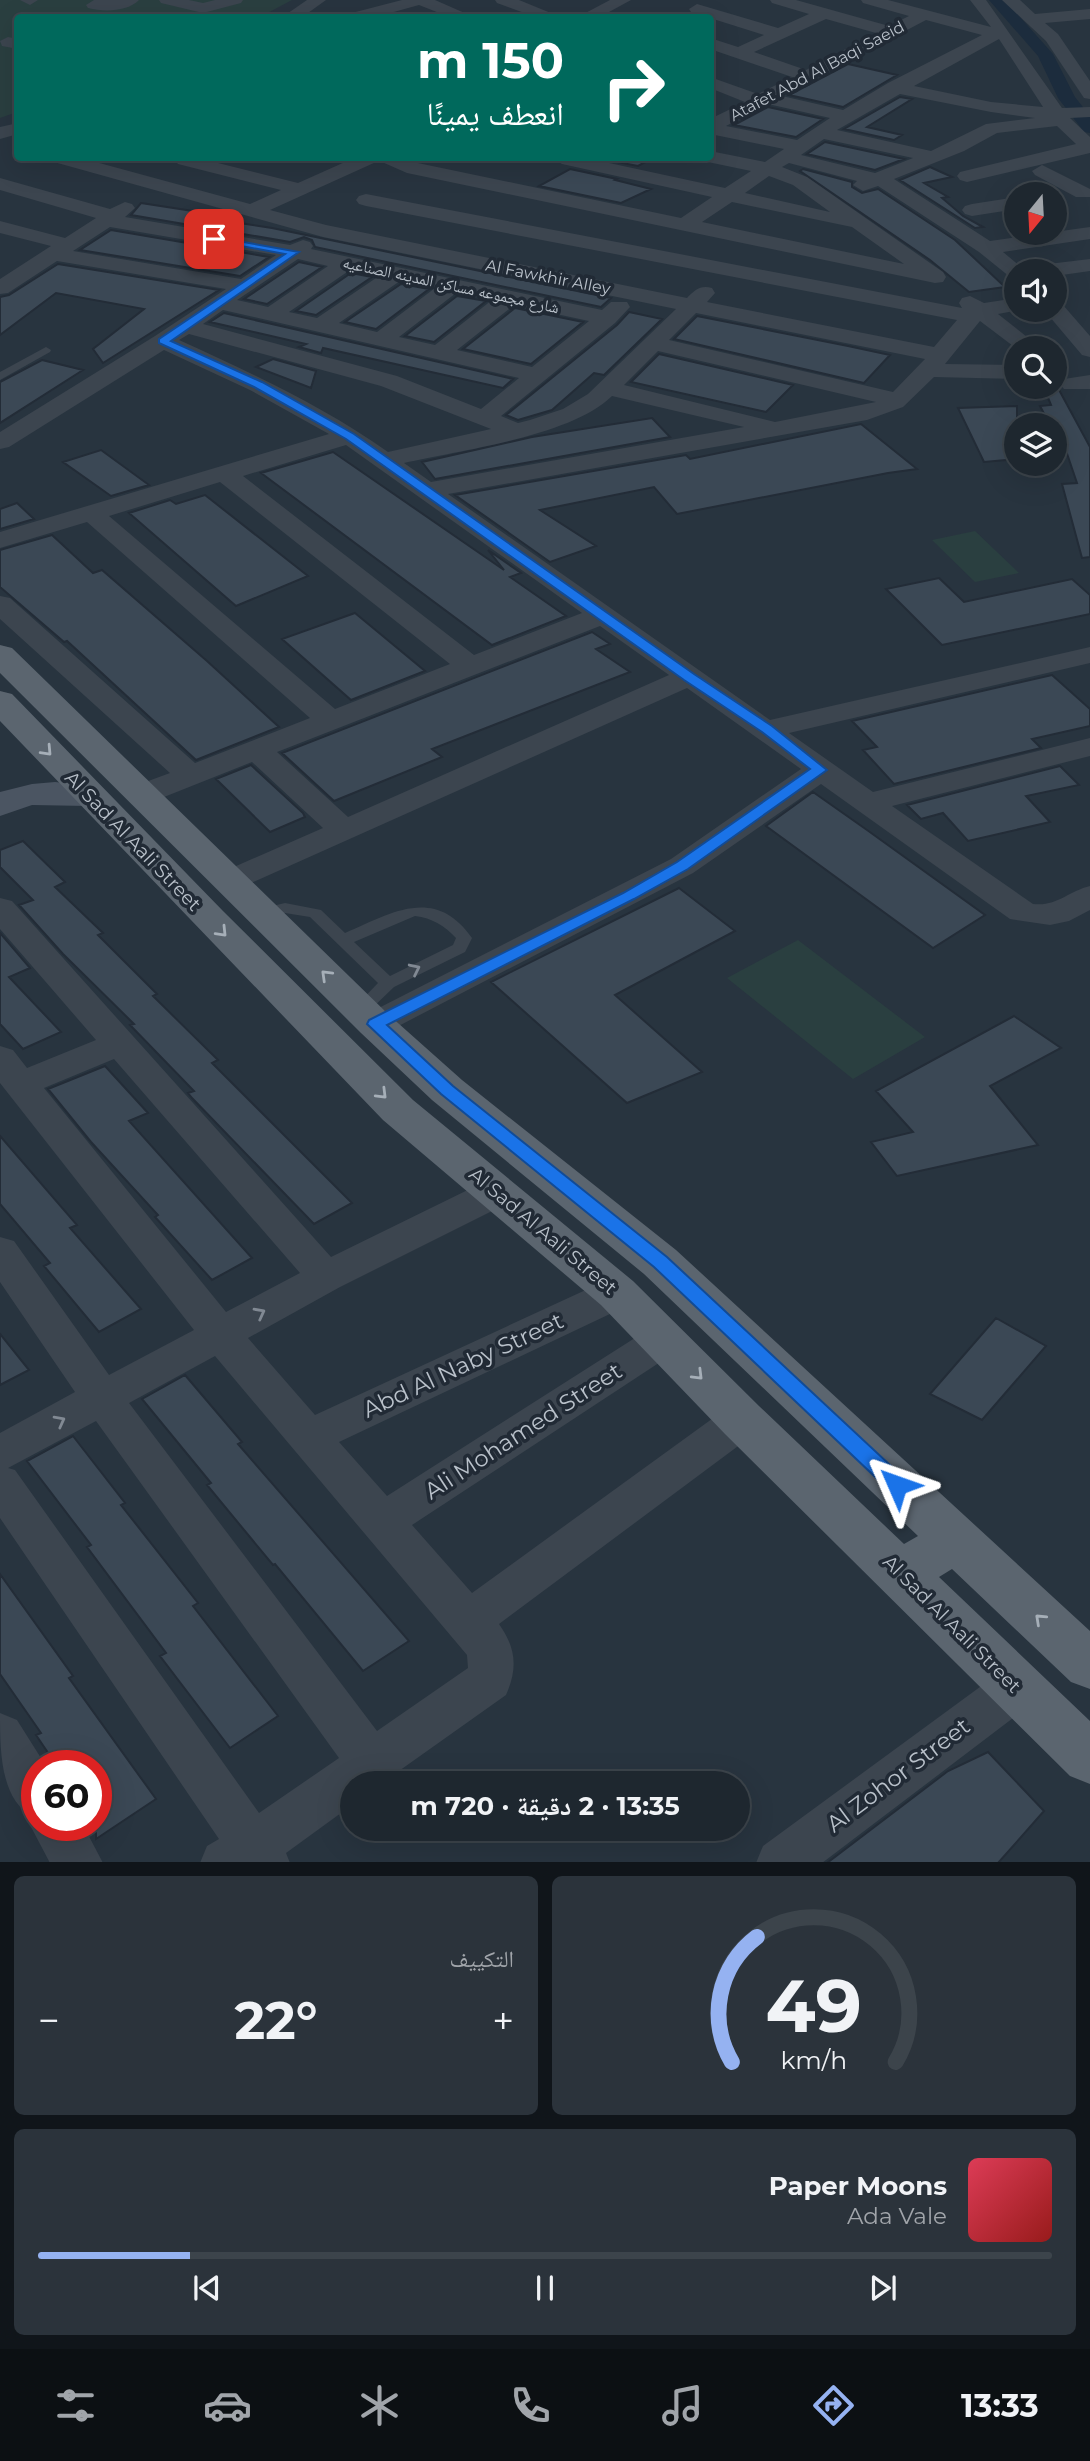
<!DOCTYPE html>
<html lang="ar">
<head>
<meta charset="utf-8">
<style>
	body { margin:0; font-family:Montserrat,"Noto Naskh Arabic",sans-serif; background:#2b333b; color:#f1f3f6; direction:rtl; height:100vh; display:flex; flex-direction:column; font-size:26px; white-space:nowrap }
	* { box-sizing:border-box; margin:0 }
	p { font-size:23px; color:#a1a5aa }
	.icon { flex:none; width:38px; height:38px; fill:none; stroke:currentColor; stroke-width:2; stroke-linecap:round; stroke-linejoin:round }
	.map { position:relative; height:1862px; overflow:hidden; direction:ltr }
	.panel { display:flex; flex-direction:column; gap:14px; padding:14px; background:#10151a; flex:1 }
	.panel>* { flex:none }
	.hud { position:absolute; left:14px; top:14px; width:700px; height:147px; border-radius:7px; box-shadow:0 7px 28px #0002,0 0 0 2px #3c444b; direction:rtl; background:#00695c; color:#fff; overflow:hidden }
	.needle { width:46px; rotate:198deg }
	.buttons { position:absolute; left:1004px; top:182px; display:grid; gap:14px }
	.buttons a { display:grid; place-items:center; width:63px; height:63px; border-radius:50%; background:#1e272f; box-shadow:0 7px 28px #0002,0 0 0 2px #3c444b; font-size:35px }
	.speed { position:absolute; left:21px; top:1750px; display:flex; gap:14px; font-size:35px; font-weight:700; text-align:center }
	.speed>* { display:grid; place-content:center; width:91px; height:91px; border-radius:50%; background:#1e272f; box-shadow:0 7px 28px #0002,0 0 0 2px #3c444b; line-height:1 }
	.speed .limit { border:10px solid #d22; background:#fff; color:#111 }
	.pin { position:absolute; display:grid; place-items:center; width:60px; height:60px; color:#fff; margin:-30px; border-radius:14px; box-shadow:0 4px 10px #0006 }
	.me { position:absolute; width:77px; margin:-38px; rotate:313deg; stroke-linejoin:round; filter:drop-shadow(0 0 5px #0008) }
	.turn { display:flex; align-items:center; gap:24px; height:147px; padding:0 35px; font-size:32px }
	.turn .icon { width:91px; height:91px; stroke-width:2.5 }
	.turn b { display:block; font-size:49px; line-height:60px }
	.big { font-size:52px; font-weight:700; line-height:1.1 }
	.panel .card { flex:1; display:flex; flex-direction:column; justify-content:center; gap:10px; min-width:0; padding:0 24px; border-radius:10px; background:#2b333b }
	.panel .dial { align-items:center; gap:0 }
	.dial svg { height:182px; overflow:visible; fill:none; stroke:#3c444b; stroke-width:7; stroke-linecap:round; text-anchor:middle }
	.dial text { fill:#f1f3f6; stroke:none }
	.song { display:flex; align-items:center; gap:21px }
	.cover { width:84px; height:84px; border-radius:10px; background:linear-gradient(135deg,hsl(350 70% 55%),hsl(0 70% 35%)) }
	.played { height:7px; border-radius:4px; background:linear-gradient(90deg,#95b2f1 15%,#3c444b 15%) }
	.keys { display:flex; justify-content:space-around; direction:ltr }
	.heat { display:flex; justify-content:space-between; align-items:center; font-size:38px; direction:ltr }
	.panel .tiles { flex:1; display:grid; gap:14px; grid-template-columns:1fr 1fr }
	.card:last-child { grid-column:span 2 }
	.trip { position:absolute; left:340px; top:1771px; width:410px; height:70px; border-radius:35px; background:#1e272f; box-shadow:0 7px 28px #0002,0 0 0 2px #3c444b; font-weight:700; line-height:70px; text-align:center; direction:rtl }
	.tabs { display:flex; height:112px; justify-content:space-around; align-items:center; background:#0c1013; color:#a1a5aa }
	.tabs .icon { width:49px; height:49px }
	.tabs .current { color:#95b2f1 }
	.tabs b { font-size:32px; color:#f1f3f6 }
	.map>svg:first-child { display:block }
	.green { fill:#2a3f40 }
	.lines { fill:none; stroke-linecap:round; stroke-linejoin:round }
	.canal { fill:#1c2c3d; fill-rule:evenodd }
	.building { fill:#3b4855; stroke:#232c37; stroke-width:2 }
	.service { fill:#3c454f; fill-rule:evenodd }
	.minor { fill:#3c454f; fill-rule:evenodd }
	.secondary { fill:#4b5562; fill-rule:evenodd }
	.primary { fill:#5b656f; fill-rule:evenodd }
	.oneway { stroke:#a6afb8 }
	.oneway2 { stroke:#818993 }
	.route { fill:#1a73e8; stroke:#114b97; stroke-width:2 }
	.labels { text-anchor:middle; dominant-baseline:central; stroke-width:7; stroke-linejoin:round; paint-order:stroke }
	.far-street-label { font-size:16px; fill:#b9c1ca; stroke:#212a35 }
	.street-label { font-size:19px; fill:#b9c1ca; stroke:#212a35 }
	.near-street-label { font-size:23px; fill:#b9c1ca; stroke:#212a35 }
</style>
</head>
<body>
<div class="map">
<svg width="1090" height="1863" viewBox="0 0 1090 1863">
	<rect width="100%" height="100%" fill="#28343f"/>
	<!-- green -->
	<path class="green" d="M0 0H292L260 17 18 18 17 112 0 118Z
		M975 531 1019 573 975 582 932 540Z
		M798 940 925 1037 853 1079 727 978Z"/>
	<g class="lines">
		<!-- canal -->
		<path class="canal" d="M989 0H1005L1053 54 1075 97 1090 116V133L1084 132 1058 98 1038 56Z"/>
	</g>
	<!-- building -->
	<path class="building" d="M848 64 897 75 843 107 789 95Z
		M900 97 912 99 867 127 902 135 894 140 844 129Z
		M768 107 823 119 796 137 734 125Z
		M825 142 904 159 875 170 807 154Z
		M596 158H653L638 166Z
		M930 167 952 177 924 183 948 197 942 198 963 216 983 227 975 228 900 180Z
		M570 169 617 179 615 180 651 189 621 203 539 186Z
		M803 169 852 182V187L862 193 878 189 955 240 1005 287 969 292 930 260 800 171Z
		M141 203 212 214 207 218 272 228 611 298 601 307 315 247 312 240 304 237 290 242 131 215Z
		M111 230 269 257 240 276 80 250Z
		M299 262 322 267 267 304 244 299Z
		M58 264 219 290 103 363 93 349 144 309 56 293 0 335V297L9 295Z
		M351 273 372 277 316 315 296 311Z
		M401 284 429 289 376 329 345 322Z
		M457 296 486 301 434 342 405 336Z
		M515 308 583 322 531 364 463 349Z
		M629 312 662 319 604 375 594 373 552 410 518 420 506 415 617 325Z
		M224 313 513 379 503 388 323 348 321 353 299 347 306 344 210 322Z
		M697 316 848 346 890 355 864 383 674 339Z
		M659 354 793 385 766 412 631 382Z
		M273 359 316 371 311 388 256 367Z
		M42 360 83 370 0 423V382Z
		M1058 388 1090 447V557L1082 558 1062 484 1077 483 1061 436H1056L1055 425H1050L1040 406 1051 405 1046 393Z
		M1017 406V459L984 462 958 408Z
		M652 418 670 437 435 479 422 462 532 437Z
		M861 424 917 469 888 473 677 514 654 487 540 510 596 546 550 562 455 495 686 455 690 459Z
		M101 450 149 485 111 496 63 462Z
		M333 452 504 570 488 550 521 573 510 577 566 616 492 645 261 473Z
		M205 495 308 576 236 606 129 513 170 500 176 504Z
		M17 503 34 519 0 529V509Z
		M52 535 93 573 102 570 207 661 279 727 196 760 67 641 64 642 0 587V550Z
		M939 578 964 602 1072 579 1090 595V614L942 645 886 589Z
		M355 613 425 671 351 700 282 639Z
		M592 632 610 644 596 649 630 672 432 749 442 757 334 801 282 753Z
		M1052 675 1090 709V726L1032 739 1041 748 894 784 863 750 877 747 852 721Z
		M251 765 303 813 305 817 270 832 216 779Z
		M1060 766 1079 785 1026 796 1050 822 968 841 943 813 921 819 907 805Z
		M813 792 867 830 985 915 933 948 766 826Z
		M23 841 65 882 55 887 103 933 98 935 157 994 153 996 218 1060 212 1063 352 1203 314 1224 192 1098 188 1093 194 1091 130 1025 134 1024 63 954 19 905 33 900 0 867V850Z
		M679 888 735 931 615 995 702 1072 627 1103 491 982Z
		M0 933 30 968 9 977 61 1032 23 1049 0 1024Z
		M1014 1016 1061 1048 990 1086 1038 1145 897 1176 871 1142 913 1132 876 1091Z
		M105 1066 148 1113 129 1121 252 1258 212 1280 155 1217 158 1215 91 1142 48 1089Z
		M0 1136 77 1225 70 1228 141 1309 99 1332 44 1266 50 1263 0 1204Z
		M996 1318 1046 1346 982 1420 930 1394Z
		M0 1334 29 1370 0 1385Z
		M185 1375 242 1442 238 1444 409 1641 363 1671 275 1564 273 1565 207 1485 211 1483 142 1399Z
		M73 1436 125 1503 121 1505 198 1603 193 1606 278 1716 230 1748 160 1656 166 1653 87 1547 91 1545 27 1461Z
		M0 1574 73 1676 69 1678 156 1799 96 1839V1766H57L36 1735 41 1733 0 1674Z
		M988 1752 1044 1811 998 1863H827L948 1771Z"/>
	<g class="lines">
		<!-- service -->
		<path class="service" d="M46 347 51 350 50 352 0 380V372Z
			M285 903 321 910 345 933C391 913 435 885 472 938L465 952 394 987 367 1013 361 1014 353 1009 378 983 310 917 285 913 262 918 254 913 256 910ZM415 916C432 918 445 926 456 938L453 945 390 976 354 942Z"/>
		<!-- minor -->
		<path class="minor" d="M20 0H38L30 5Z
			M94 0H139C127 12 104 12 88 8L86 5Z
			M159 0H189L203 3 215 0H243L241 3 203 13 161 3Z
			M307 0H326L301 18H281Z
			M402 0H435L476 18H452L419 5 372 18H342L344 15Z
			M495 0H519L563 18H538L497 3Z
			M610 0H631L598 18H576Z
			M770 0H796L889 26 909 16 863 3 861 0H888L991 27 970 0H986L1062 108 1090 107V117L1070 118 1090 137V153L967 182 960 180 957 176 960 172 1076 144 1057 126 997 133 964 151 894 179 990 241 1090 227V239L1003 252 1026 271H1017V279L1010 277 979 252 878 186 863 191 853 185 857 181 789 163 782 167 807 177 943 272 946 277 943 282 935 283 407 173 382 162 379 158H403L413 162 681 218 712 197 562 164 552 158H586L725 188 751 171 703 161 701 158H710V151L765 162 784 149 710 134V119L745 102 710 88V77L758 94 792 77 710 49V38L738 47 764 35 691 12 689 9 697 4 778 28 809 14 772 3ZM826 19 876 33 806 70 754 52ZM926 20 982 35 888 83 843 110 782 96ZM999 39 1043 107 991 102 914 86ZM900 94 991 112 1035 118 986 124 931 151 837 130ZM768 104 830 118 797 140 726 126ZM824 139 913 158 875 173 801 155ZM769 176 793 185 830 212 745 193ZM732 202 852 227 904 264 702 222Z
			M1002 0H1020L1035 14 1090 9V19L1045 23 1058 34 1090 81V99L1084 98 1046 41Z
			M8 37 18 39V49L2 46 0 41Z
			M18 123V134L0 139V127Z
			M51 158H81L250 204 281 190 178 164 175 160 177 158H198L298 183 354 158H378L376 162 270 210 326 225 687 298C695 290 700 285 712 288L715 293 707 302 934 347 957 320 366 206 359 204 356 200 359 196 366 194 962 308 959 303 962 298 970 296 984 303 1017 298V310H1020L998 314 1041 348 1017 349 980 321 945 364 1017 365V379L934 377 903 407 867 420 448 494 770 720 1090 647V663L789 733 873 792 1090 738V756L892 806 1033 904C1056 907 1069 891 1090 886V910L1069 921 1050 925 1010 919 821 784 693 873 387 1032 375 1036 363 1032 358 1024 363 1016 671 859 801 769 687 688 240 888 229 891 218 888 213 881 218 874 323 828 252 762 154 801 143 803 132 801 128 794 132 787 170 773 0 619V596L10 598 195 763 310 718 87 522 0 548V532L329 434 250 390 164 350 9 447 0 449V432L155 336 226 289 57 261 8 293 0 294V279L51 246 0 233V221L65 238 96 218 0 190V178L110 209 125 202 132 204 135 208 125 217 290 245 303 240 310 242 313 246 311 249 602 310 611 302H627L630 307 615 323 501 416 518 423 530 420 563 409 588 394 676 309 323 237 54 162ZM110 227 276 255 241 279 73 251ZM298 259 328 266 268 307 237 300ZM350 270 379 276 317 318 289 312ZM400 281 435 288 377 332 339 323ZM456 293 492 300 435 345 399 337ZM514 305 589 321 532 367 457 350ZM223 310 519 378 481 409 397 376 203 324ZM696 313 925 359 893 392 669 340ZM189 334 381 386 491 429 388 452C323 406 251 373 179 340ZM658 351 876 402 775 422 624 385ZM612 396 744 427 431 482 404 463C461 450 572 436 612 396ZM346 445 582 613 474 655 243 476ZM220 482 450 664 335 709 109 516ZM600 626 669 675 348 817 277 752Z
			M1042 165 1090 189V197H1076L1035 175 1032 171Z
			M1017 197V209L972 216 965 214 962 210 965 206 972 204Z
			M1090 259V271L1055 276V271H1029L1033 267 1040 265Z
			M1055 304 1063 305 1090 336V357L1082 355 1044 310H1055Z
			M1090 375V389H1064L1060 384 1064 379Z
			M0 898 12 901 331 1257 484 1182 497 1178 510 1182 516 1192 510 1202 340 1287 248 1338 315 1415 603 1282 617 1278 631 1282 637 1293 631 1304 339 1442 387 1496 649 1329 663 1324 677 1329 683 1340 677 1351 412 1525 472 1593 727 1408 742 1403 757 1408 763 1420 757 1432 499 1624C516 1648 518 1668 506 1695L382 1783H352V1805L286 1853 290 1863H200L207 1846 219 1839 0 1518V1433L75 1392 0 1282V1237L14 1241 109 1375 194 1330 0 1083V1046L13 1050 27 1068 96 1040 0 929ZM114 1059 300 1273 226 1312 44 1088ZM215 1356 467 1655 468 1668 377 1731 129 1403ZM96 1421 339 1758 259 1813 15 1470 8 1468Z
			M1016 1667 1033 1673 1040 1688 1033 1703 822 1863H756L763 1846 999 1673Z
			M0 1713 17 1720 46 1766H37V1825H83L103 1863H50L30 1825 34 1817C0 1801 0 1750 0 1713Z"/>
		<!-- secondary -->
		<path class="secondary" d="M55 782 101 787 106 795 101 803 88 806 32 805 0 816V792L32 784Z"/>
		<!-- primary -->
		<path class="primary" d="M0 645 12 648 389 1015 462 1080 676 1250 1090 1631V1689L1071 1682 952 1569 939 1577 1090 1721V1784L1070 1776 725 1434 601 1305 383 1120 0 721V691L12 694 223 911 413 1100 633 1281 759 1406 904 1544 918 1536 644 1274 432 1100 361 1033 0 673Z"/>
	</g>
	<!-- one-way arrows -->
	<defs><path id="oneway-chevron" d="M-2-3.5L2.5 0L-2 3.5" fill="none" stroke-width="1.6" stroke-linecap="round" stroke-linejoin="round" transform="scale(1.75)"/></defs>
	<g class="oneway">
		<use href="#oneway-chevron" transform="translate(47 751) rotate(47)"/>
		<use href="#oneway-chevron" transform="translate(222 932) rotate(46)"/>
		<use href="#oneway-chevron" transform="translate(326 975) rotate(-136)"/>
		<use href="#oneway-chevron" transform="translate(382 1094) rotate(45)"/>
		<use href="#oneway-chevron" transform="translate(698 1375) rotate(45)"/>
		<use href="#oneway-chevron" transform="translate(1040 1619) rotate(-137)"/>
	</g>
	<g class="oneway2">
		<use href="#oneway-chevron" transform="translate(415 969) rotate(-26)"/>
		<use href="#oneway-chevron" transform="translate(260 1313) rotate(-28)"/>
		<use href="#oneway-chevron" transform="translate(60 1421) rotate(-28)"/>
	</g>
	<!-- route -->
	<path class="route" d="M210 236 299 252 171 341 262 382 354 434 694 674 772 726 827 770 688 869 634 899 387 1025 453 1086 667 1257 904 1478 907 1485 904 1491 897 1493 890 1491 654 1267 441 1094 367 1024 369 1020 623 893 677 862 810 769 762 732 684 680 346 439 254 387 159 343V339L285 254 214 241H210Z"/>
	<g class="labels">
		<!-- far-street labels -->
		<g class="far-street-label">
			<text transform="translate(817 71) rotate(-28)">Atafet Abd Al Baqi Saeid</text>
			<text transform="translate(548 277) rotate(11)">Al Fawkhir Alley</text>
			<text transform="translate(451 285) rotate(12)">شارع مجموعه مساكن المدينه الصناعيه</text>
		</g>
		<!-- street labels -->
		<g class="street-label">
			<text transform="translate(133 841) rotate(46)">Al Sad Al Aali Street</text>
			<text transform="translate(543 1231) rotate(40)">Al Sad Al Aali Street</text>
			<text transform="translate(952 1624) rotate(45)">Al Sad Al Aali Street</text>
		</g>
		<!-- near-street labels -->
		<g class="near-street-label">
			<text transform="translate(463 1365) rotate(-25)">Abd Al Naby Street</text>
			<text transform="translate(523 1431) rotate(-33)">Ali Mohamed Street</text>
			<text transform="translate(898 1775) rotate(-37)">Al Zohor Street</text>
		</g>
	</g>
</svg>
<div class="buttons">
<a><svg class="needle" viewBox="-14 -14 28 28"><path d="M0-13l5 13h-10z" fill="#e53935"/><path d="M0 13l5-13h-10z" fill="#a1a5aa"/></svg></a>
<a><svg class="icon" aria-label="sound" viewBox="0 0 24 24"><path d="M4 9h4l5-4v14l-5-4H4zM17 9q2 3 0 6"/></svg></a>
<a><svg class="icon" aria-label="search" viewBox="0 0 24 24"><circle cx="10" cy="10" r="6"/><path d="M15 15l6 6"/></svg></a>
<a><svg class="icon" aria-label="layers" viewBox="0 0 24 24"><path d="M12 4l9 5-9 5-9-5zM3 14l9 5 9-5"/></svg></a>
</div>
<div class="speed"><div class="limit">60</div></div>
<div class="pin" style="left:214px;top:239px;background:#d93025"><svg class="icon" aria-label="arrive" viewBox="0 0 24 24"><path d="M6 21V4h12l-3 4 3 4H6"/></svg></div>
<svg class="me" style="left:897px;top:1485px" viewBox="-20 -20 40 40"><path d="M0-17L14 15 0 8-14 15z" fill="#1a73e8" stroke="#fff" stroke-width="4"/></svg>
<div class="trip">13:35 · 2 دقيقة · 720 m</div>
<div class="hud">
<div class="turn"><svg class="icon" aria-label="right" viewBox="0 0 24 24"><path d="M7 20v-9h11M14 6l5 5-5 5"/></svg><div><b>150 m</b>انعطف يمينًا</div></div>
</div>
</div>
<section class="panel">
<div class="tiles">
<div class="card dial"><svg viewBox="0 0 100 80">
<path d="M14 69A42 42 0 1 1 86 69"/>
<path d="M14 69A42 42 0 0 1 25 14" stroke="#95b2f1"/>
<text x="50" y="56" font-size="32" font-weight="700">49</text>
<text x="50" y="72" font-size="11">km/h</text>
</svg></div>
<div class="card"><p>التكييف</p>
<div class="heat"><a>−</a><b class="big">22°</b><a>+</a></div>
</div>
<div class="card">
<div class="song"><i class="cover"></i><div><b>Paper Moons</b><p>Ada Vale</p></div></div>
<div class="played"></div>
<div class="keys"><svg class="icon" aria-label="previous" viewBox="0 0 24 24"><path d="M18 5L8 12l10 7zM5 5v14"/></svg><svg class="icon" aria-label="pause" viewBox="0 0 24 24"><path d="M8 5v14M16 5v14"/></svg><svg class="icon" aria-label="next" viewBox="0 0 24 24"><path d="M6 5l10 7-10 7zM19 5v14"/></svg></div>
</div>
</div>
</section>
<nav class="tabs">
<b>13:33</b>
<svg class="icon current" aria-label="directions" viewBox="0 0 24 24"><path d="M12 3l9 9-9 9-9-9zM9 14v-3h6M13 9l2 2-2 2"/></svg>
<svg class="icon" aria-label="music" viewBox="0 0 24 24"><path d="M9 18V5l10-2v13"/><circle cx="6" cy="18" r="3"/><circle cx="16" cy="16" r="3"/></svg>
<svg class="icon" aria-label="phone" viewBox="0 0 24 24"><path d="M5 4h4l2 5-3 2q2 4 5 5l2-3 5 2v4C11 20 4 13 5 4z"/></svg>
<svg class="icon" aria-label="climate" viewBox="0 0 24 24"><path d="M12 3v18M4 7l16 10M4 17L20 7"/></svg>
<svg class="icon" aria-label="car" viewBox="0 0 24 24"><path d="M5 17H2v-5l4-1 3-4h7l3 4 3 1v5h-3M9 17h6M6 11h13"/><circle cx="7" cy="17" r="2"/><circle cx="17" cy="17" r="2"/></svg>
<svg class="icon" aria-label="filters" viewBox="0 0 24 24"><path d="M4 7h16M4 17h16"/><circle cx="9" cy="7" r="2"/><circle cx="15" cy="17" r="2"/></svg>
</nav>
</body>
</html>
